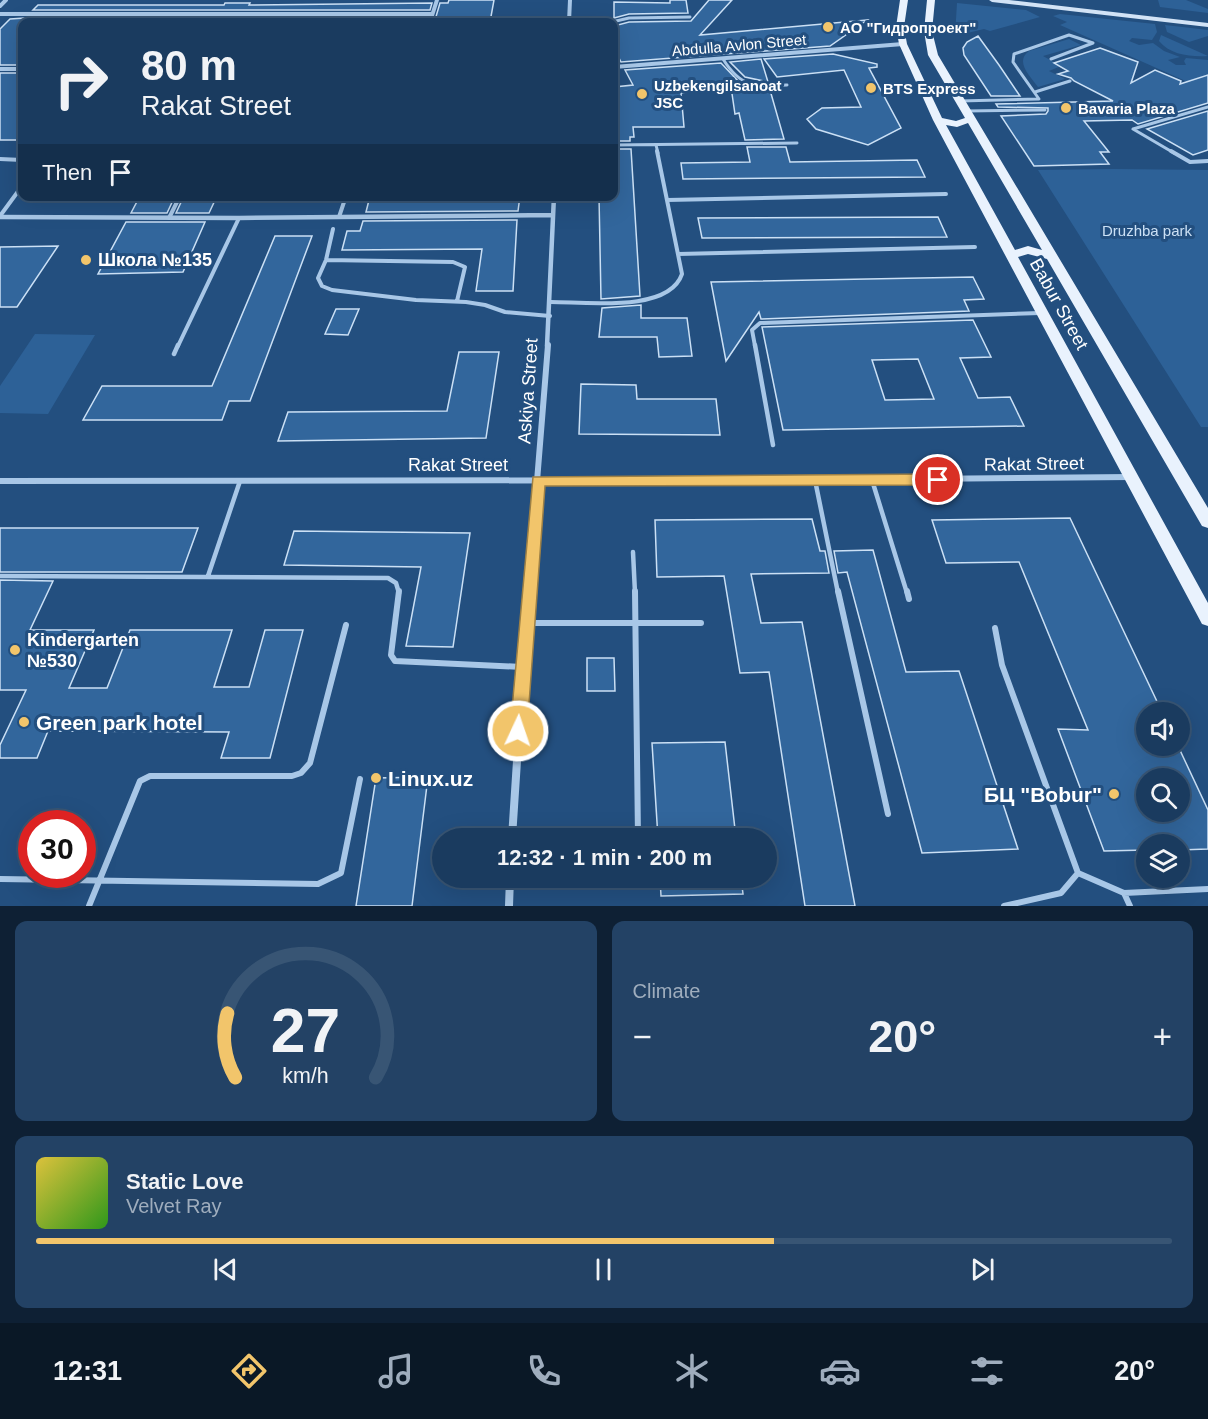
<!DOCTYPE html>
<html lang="en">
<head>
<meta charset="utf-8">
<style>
	body { margin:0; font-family:Helvetica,sans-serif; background:#234265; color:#f1f3f6; height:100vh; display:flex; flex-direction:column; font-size:22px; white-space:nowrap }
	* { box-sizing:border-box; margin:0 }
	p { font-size:20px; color:#9fadbd }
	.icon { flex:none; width:33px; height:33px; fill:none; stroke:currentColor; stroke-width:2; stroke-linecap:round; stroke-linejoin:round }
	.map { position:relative; height:906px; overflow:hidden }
	.sheet { display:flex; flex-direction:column; gap:15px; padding:15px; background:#0e2034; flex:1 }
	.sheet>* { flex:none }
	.banner { position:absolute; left:18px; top:18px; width:600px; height:183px; border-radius:12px; box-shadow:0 6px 24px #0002,0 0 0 2px #385574; background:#1a3b5f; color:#f1f3f6; overflow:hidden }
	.buttons { position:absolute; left:1136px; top:702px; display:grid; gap:12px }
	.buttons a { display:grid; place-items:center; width:54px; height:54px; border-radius:50%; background:#1a3b5f; box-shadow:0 6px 24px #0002,0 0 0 2px #385574; font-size:30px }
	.speed { position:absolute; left:18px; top:810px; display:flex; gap:12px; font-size:30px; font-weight:700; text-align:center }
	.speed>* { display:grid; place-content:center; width:78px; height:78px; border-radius:50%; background:#1a3b5f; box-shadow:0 6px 24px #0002,0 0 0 2px #385574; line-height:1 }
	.speed .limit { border:9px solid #d22; background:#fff; color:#111 }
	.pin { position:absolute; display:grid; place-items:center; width:51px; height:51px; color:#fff; margin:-26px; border:3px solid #fff; border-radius:50%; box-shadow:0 2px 6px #0007 }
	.me { position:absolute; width:66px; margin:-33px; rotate:3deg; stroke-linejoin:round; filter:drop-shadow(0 0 4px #0008) }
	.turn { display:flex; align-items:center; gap:21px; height:126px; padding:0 24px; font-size:27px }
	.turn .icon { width:78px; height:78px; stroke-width:2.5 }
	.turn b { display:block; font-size:42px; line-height:51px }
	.then { display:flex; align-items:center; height:57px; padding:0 24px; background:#0003; gap:12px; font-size:22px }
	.big { font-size:45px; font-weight:800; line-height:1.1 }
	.sheet .tile { flex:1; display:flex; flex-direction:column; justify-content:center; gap:9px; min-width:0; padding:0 21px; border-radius:12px; background:#234265 }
	.sheet .dial { align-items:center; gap:0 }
	.dial svg { height:156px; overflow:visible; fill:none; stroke:#385574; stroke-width:7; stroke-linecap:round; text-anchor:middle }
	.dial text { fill:#f1f3f6; stroke:none }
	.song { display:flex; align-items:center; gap:18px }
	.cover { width:72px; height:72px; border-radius:9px; background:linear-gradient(135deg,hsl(50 70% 55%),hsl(110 70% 35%)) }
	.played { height:6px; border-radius:3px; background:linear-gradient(90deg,#f2c56b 65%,#385574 65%) }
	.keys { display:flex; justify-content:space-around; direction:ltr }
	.heat { display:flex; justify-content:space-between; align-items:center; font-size:33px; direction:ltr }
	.sheet .tiles { flex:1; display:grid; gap:15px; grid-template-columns:1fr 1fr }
	.tile:last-child { grid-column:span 2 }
	.trip { position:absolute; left:432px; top:828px; width:345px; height:60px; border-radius:30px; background:#1a3b5f; box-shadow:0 6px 24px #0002,0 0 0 2px #385574; font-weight:800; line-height:60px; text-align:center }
	.tabs { display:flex; height:96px; justify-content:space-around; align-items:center; background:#0a1826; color:#9fadbd }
	.tabs .icon { width:42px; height:42px }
	.tabs .active { color:#f2c56b }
	.tabs b { font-size:27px; color:#f1f3f6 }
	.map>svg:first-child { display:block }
	.green { fill:#2d6197 }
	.building { fill:#32669c; stroke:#cbe0f5; stroke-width:1.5; fill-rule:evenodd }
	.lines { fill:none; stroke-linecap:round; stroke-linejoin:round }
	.lane-far3 { stroke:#a8c7e7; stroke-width:3 }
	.lane-far2 { stroke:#a8c7e7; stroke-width:4 }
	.lane-far1 { stroke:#a8c7e7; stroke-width:4.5 }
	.lane { stroke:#a8c7e7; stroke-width:6 }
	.street-far3 { stroke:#a8c7e7; stroke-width:4 }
	.street-far2 { stroke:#a8c7e7; stroke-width:4.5 }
	.street-far1 { stroke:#a8c7e7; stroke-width:6 }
	.street { stroke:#a8c7e7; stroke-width:8 }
	.secondary { fill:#d2e3f6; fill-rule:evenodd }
	.primary { fill:#e9f2fd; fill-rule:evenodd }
	.route { fill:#f2c56b; stroke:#9d8046; stroke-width:1.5 }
	.poi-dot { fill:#f2c56b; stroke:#234f7f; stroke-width:2 }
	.labels { text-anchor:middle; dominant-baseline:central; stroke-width:6; stroke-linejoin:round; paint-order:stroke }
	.far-poi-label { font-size:15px; font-weight:bold; fill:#fff; stroke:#234f7f; text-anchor:start }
	.far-street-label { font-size:15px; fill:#fff; stroke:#234f7f }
	.far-park-label { font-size:15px; fill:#cbe0f5; stroke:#234f7f }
	.poi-label { font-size:18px; font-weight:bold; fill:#fff; stroke:#234f7f; text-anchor:start }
	.street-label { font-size:18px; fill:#fff; stroke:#234f7f }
	.near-poi-label { font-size:21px; font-weight:bold; fill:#fff; stroke:#234f7f; text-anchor:start }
</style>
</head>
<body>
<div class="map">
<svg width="1208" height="906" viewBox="0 0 1208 906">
	<rect width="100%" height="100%" fill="#234f7f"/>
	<!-- green -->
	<path class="green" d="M1158 0H1186L1208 9V13L1160 7Z
		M957 3 1026 10 1040 17 990 31 984 29 955 36Z
		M1060 14 1155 24 1157 32 1152 40 1132 38 1129 41 1139 45 1153 43 1164 51 1180 57 1168 60 1176 65H1186L1184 61 1186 58 1208 60V77L1205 76 1195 79 1208 91 1060 25 1067 22 1053 16Z
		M1165 25 1208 30V36L1189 42 1167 32Z
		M1161 35 1208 56C1191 57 1170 55 1159 41Z
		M1069 39 1081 45 1043 56 1061 66 1049 71 1065 79 1038 87C1031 77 1014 62 1029 51Z
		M1113 169 1208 170V427H1201L1038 170Z
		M35 334 95 335 48 414 0 413V386Z"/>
	<!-- building -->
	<path class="building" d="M449 0H494L490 22 435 20 440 3H448Z
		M670 0H686L688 13 629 14 614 18V2L670 3Z
		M709 0H732L700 35 867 20 830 46 621 62 614 48V26L629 22 691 21Z
		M225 3H250L249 5 432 3 430 10H33L38 5H224Z
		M25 18H427L425 22H22V65H0V29L10 19Z
		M978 36 999 65 1020 96H991L964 55 963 48 967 42Z
		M1100 48 1138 62 1131 83 1155 70 1181 81 1180 84 1208 75V103L1138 124 1132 120 1084 121 1109 152H1100L1109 164 1034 166 1001 116 1046 114 1048 111V108L998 107 996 104 1113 101 1074 81 1071 78 1058 74 1068 71 1054 63Z
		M833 54 877 64V67L869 68 901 128 868 145 816 129 807 119 822 108 861 107 844 70 777 77 764 59Z
		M761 59 768 82 745 77 730 62Z
		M721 63 741 84 757 89 770 90 784 139 745 140 739 113 735 114 731 87 681 93 684 127H633L634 137H630V141H614V87L633 85 625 70Z
		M0 73H22V140H0Z
		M1208 111V150L1193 155 1147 129Z
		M747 147H786L790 162 917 160 925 177 683 179 681 163 750 162Z
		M614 149H631L640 296 601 299 599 196H614Z
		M140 196H175L167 213H131Z
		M184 196H217L209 213H176Z
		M370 196H520L518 211 366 212Z
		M938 217 947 237 702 238 698 218Z
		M517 220 513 291H476L482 249 342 250 347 231H360L363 221Z
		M126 222H205L183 272 98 274Z
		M275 236H312L250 401H229L222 420H83L102 386H212Z
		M58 246 17 307H0V247Z
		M973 277 984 299 964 300 969 311 761 319 759 312 726 361 711 282Z
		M641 305V318H687L692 356 659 357 657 337H599L602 308Z
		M336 309H359L348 335 325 334Z
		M973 320 991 357 960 358 978 398 1010 397 1024 426 783 430 762 327ZM918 359 934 399 885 400 872 360Z
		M459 352H499L486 438 278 441 288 412 447 411Z
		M581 384 636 385 637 399H716L720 435 579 434Z
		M1070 518 1162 712H1146V746H1178L1208 810V849L1179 850V844H1146V850L1104 851 1058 729 1088 730 1019 562 946 563 932 520ZM1146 778H1179V812H1146Z
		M812 519 820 551H825L829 573 751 574 761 623 802 622 855 906H805L769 672 740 673 724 576 657 577 655 520Z
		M0 528H198L182 572H0Z
		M294 531 470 533 453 647 406 646 421 567 284 565Z
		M873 550 906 672 959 671 1018 849 922 853 847 572 838 573 834 551Z
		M0 580 53 581 30 630H94L69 688H107L130 630H232L214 687H249L265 630H303L270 758H221L229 732 48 731 37 758H0V745L26 690H0Z
		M587 658H614L615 691H587Z
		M725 742 736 838H658L652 743Z
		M428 777 412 906H356L376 778Z
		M660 878H741L743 894 661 896Z"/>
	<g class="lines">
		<!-- lane-far3 -->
		<path class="lane-far3" d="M612 22 629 18 690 17
			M723 59C741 88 755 87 787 85
			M1035 92 1070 81
			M960 101 1039 99 1013 62 1014 54 1069 35 1093 43 1051 59
			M966 111 1045 110
			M614 145 797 143
			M656 145 658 153
			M1174 153 1133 129 1208 107"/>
		<!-- lane-far2 -->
		<path class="lane-far2" d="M1171 151 1190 162 1208 161
			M0 159 22 160
			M667 200 946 194
			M0 216 22 186
			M339 217 346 196
			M169 218 180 196
			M333 229 326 260 318 278 322 286 332 290 416 300 466 302 485 305 505 312 550 316
			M678 254 975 247
			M326 260 453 262 465 267 457 301
			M551 302C586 302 669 313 682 274L657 151
			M178 346 239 218
			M755 346 752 330 760 323 1040 313"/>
		<!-- lane-far1 -->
		<path class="lane-far1" d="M755 345 773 445
			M174 354 178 345
			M815 480 838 593
			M872 480 907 593
			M633 552 635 593
			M0 576 388 578 396 583 399 593
			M208 576 240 481"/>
		<!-- lane -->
		<path class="lane" d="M399 591 391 655 395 661 522 667
			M635 591 638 838
			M838 591 888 814
			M907 591 909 599
			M526 623H701
			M995 628 1002 665 1078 873 1124 893 1130 906
			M0 879 318 884 341 873 360 779
			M1124 893 1208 889
			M89 906 140 781 150 776H292L301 773 310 763 346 625
			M1004 906 1061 893 1078 873"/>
		<!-- street-far3 -->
		<path class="street-far3" d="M0 6 6 0
			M0 14H432
			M430 22 437 0
			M569 22 570 0
			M614 67 903 44
			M0 69H22"/>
		<!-- street-far2 -->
		<path class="street-far2" d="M0 217 239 218 553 215
			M547 346 554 196"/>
		<!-- street-far1 -->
		<path class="street-far1" d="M0 481 815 480 1131 477
			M528 593 548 345"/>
		<!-- street -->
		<path class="street" d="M512 838 528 591
			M509 906 510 878"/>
		<!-- secondary -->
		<path class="secondary" d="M989 0H1009L1208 23V27L992 2Z"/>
		<!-- primary -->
		<path class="primary" d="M900 0H908L904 27 907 44 942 118 956 121 965 118 928 55 924 31 927 0H935L932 31 938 55 1208 508V528L1202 526 1047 259 1028 254 1018 257 1208 603V626L1202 624 933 120 899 44 896 27ZM968 123 1042 250 1028 246 1015 250 946 125 957 127Z"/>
	</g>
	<!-- route -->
	<path class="route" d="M938 474 945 480 938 485 545 486 527 731 524 737 518 739 512 737 510 731 533 477Z"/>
	<!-- markers -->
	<g class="poi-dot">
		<circle cx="828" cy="27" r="6"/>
		<circle cx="871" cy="88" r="6"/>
		<circle cx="642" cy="94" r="6"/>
		<circle cx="1066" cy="108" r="6"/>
		<circle cx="86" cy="260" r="6"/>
		<circle cx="15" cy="650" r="6"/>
		<circle cx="24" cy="722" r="6"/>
		<circle cx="376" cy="778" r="6"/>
		<circle cx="1114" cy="794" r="6"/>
	</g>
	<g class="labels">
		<!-- far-poi labels -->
		<g class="far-poi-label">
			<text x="840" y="27">АО "Гидропроект"</text>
			<text x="654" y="85">Uzbekengilsanoat<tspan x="654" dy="17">JSC</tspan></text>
			<text x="883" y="88">BTS Express</text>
			<text x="1078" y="108">Bavaria Plaza</text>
		</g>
		<!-- far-street labels -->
		<g class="far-street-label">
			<text transform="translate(739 45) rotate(-5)">Abdulla Avlon Street</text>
		</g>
		<!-- far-park labels -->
		<g class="far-park-label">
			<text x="1147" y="230">Druzhba park</text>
		</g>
		<!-- poi labels -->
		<g class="poi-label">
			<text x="98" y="260">Школа №135</text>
			<text x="27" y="640">Kindergarten<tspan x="27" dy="21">№530</tspan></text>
		</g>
		<!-- street labels -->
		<g class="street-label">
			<text transform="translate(1059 304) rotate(61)">Babur Street</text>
			<text transform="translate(528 391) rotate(-86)">Askiya Street</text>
			<text transform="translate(1034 464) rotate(-1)">Rakat Street</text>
			<text x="458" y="465">Rakat Street</text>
		</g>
		<!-- near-poi labels -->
		<g class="near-poi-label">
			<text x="36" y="722">Green park hotel</text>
			<text x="388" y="778">Linux.uz</text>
			<text x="1102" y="794" text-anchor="end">БЦ "Bobur"</text>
		</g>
	</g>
</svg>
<div class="buttons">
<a><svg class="icon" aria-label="sound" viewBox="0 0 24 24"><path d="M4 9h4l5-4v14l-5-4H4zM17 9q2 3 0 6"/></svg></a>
<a><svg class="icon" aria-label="search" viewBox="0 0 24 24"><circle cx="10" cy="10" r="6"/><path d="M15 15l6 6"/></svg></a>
<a><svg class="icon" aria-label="layers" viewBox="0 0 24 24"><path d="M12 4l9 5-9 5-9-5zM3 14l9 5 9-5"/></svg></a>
</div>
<div class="speed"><div class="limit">30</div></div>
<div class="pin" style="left:938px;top:480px;background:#d93025"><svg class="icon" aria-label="arrive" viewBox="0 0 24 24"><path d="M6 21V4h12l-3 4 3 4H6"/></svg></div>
<svg class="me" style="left:518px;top:731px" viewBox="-20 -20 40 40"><circle r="17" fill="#f2c56b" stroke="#fff" stroke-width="3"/><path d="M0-11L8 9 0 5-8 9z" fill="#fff"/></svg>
<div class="trip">12:32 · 1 min · 200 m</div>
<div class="banner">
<div class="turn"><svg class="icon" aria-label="right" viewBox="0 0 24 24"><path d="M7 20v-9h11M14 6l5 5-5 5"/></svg><div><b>80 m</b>Rakat Street</div></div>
<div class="then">Then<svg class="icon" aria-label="arrive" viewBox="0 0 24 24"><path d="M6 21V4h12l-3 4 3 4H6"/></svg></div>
</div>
</div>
<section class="sheet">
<div class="tiles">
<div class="tile dial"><svg viewBox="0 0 100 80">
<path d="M14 69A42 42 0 1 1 86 69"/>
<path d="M14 69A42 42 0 0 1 10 36" stroke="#f2c56b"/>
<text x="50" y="56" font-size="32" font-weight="700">27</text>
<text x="50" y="72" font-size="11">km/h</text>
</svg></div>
<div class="tile"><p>Climate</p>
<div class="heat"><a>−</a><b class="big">20°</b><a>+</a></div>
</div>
<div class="tile">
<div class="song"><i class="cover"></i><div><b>Static Love</b><p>Velvet Ray</p></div></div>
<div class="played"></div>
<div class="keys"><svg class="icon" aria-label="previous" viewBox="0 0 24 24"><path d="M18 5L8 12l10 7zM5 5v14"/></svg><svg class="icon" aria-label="pause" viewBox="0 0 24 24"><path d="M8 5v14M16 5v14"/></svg><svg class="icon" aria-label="next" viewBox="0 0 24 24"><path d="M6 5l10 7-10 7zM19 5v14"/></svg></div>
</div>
</div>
</section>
<nav class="tabs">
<b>12:31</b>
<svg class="icon active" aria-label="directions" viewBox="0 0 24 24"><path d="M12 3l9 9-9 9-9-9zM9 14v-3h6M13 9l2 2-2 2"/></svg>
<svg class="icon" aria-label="music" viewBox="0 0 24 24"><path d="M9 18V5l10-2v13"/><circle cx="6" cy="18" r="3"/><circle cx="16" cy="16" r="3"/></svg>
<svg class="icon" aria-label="phone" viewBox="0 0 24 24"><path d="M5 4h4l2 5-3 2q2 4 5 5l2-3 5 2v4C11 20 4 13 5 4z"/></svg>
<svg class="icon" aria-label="climate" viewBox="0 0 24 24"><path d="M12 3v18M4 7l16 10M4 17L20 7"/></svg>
<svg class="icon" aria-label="car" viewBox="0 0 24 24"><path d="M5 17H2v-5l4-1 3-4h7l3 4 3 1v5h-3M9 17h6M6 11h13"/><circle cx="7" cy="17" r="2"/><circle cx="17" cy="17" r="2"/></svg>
<svg class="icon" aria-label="filters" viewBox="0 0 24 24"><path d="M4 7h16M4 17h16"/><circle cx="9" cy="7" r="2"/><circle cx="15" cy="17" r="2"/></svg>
<b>20°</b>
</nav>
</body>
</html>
